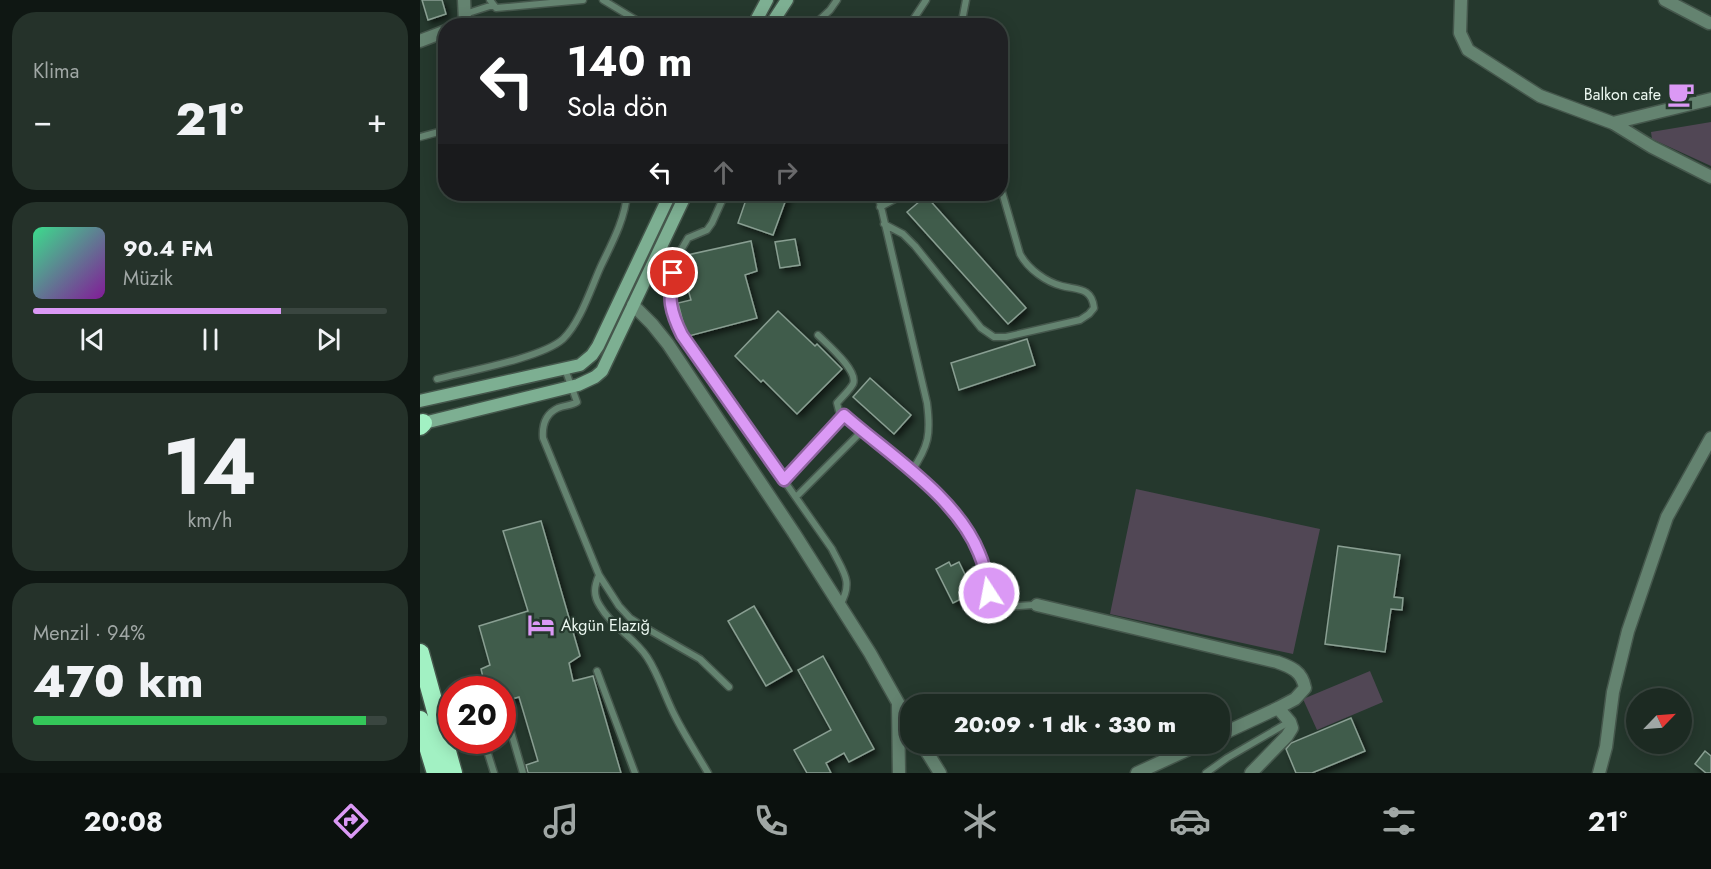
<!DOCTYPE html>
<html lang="tr">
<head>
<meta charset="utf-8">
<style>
	body { margin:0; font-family:Jost,sans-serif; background:#25322a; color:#f1f3f6; height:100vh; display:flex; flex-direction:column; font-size:22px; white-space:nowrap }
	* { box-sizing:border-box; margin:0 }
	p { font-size:20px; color:#a0a7a5 }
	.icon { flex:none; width:33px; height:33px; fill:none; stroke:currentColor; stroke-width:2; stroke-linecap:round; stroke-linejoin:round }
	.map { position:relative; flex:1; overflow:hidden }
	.panel { display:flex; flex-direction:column; gap:12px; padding:12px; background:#0f1713; width:420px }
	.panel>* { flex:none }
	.top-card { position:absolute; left:18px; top:18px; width:570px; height:183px; border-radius:24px; box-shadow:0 3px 15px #0003,0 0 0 2px #3a4640; background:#202124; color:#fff; overflow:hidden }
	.needle { width:39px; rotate:65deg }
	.tools { position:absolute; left:1206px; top:688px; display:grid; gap:12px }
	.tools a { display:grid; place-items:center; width:66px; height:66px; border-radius:50%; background:#1c2a22; box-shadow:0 3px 15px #0003,0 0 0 2px #3a4640; font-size:30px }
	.speed { position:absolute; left:18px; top:676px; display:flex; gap:12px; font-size:30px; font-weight:700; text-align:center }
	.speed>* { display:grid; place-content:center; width:78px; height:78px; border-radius:50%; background:#1c2a22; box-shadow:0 3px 15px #0003,0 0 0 2px #3a4640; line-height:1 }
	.speed .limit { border:9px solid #d22; background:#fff; color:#111 }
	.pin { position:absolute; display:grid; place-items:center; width:51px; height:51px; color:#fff; margin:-26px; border:3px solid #fff; border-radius:50%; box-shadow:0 2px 6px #0007 }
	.me { position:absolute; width:66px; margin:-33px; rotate:349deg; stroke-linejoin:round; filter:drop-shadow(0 0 4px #0008) }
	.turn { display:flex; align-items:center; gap:21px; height:126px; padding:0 30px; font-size:27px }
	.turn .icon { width:78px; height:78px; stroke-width:2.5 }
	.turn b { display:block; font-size:42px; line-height:51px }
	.lanes { display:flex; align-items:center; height:57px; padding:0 30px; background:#0003; justify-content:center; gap:30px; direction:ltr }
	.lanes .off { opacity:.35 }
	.big { font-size:45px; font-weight:800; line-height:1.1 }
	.panel .card { flex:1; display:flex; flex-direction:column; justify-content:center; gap:9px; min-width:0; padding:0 21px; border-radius:24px; background:#25322a }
	.panel .dial { align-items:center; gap:0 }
	.dial b { font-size:78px; line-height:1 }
	.song { display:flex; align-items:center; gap:18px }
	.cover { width:72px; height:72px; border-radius:9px; background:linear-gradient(135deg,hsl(150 70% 55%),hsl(290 70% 35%)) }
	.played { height:6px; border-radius:3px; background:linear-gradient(90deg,#db99f5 70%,#3a4640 70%) }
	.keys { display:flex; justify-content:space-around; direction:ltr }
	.heat { display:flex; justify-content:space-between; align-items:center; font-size:33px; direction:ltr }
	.charge { height:9px; border-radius:4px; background:linear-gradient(90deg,#34c759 94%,#3a4640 0) }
	.trip { position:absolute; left:480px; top:694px; width:330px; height:60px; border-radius:24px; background:#1c2a22; box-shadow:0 3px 15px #0003,0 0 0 2px #3a4640; font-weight:800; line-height:60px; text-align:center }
	.tab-bar { display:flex; height:96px; justify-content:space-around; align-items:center; background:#0b110e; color:#a0a7a5 }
	.tab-bar .icon { width:42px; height:42px }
	.tab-bar .on { color:#db99f5 }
	.tab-bar b { font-size:27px; color:#f1f3f6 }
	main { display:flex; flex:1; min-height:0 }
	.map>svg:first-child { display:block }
	.green { fill:#514755 }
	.building { fill:#415b4c; stroke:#899f92; stroke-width:1.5; filter:url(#shadow) }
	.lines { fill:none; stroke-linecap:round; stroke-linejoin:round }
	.lane-casing { stroke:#45574c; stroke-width:9 }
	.street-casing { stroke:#45574c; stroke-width:15 }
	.secondary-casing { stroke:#45574c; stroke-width:15 }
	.highway-casing { stroke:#45574c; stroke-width:21 }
	.lane { stroke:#648370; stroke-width:6 }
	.street { stroke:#648370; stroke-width:12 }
	.secondary { stroke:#7daf92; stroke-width:12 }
	.highway { stroke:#a2f1c3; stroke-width:18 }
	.route-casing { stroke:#8e639f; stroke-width:15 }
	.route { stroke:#db99f5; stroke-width:10 }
	.labels { text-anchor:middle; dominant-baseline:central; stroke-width:4.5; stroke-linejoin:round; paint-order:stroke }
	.poi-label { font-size:16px; fill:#ecf8f1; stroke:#25382d; text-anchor:end }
</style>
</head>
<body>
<main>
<section class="panel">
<div class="card"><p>Klima</p>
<div class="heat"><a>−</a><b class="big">21°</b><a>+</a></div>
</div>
<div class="card">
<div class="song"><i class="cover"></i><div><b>90.4 FM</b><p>Müzik</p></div></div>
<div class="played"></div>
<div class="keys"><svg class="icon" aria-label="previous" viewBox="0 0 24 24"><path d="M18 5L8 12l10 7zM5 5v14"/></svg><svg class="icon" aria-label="pause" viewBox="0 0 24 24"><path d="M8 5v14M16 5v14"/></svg><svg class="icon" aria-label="next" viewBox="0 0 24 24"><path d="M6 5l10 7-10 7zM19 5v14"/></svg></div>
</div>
<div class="card dial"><b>14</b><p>km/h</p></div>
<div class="card"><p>Menzil · 94%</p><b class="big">470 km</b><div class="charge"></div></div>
</section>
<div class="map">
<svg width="1291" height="773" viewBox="0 0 1291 773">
	<defs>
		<filter id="shadow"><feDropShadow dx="3.5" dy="3.5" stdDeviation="3" flood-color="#0009"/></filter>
	</defs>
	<rect width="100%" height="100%" fill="#25382d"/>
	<!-- green -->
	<path class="green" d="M1291 122V166L1232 139 1231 132Z
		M716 489 900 529 873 654 690 614Z
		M950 671 963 702 897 730 883 699Z"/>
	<!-- building -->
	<path class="building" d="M2 0H22L26 14 8 20Z
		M328 194H368L353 235 318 223Z
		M506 196 606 308 588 324 487 212Z
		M375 239 380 265 360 268 355 242Z
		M331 241 337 271 325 275 337 318 269 336 265 330 258 303 271 300 261 264 263 256Z
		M358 311 395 346 397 344 422 369 377 414 343 380 341 382 315 356Z
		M607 339 615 365 539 390 531 363Z
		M450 378 491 415 474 434 433 397Z
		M121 521 160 656 149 663 153 681 173 676 201 773H108L106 765 118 761 99 697 82 702V690H66L61 669 70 665 59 626 108 611 83 531Z
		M918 546 980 555 974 597 983 598 982 610 971 609 965 652 905 644Z
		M529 562 531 566 539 562 551 587 544 591 547 596 533 603 516 569Z
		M334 606 372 671 346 686 308 621Z
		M403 656 454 749 429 762 424 753 406 763 411 773H387L374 750 411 730 378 670Z
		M931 718 945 751 892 773H876L866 749 871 743Z
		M1285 751 1291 756V773H1286L1275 764Z"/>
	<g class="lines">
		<defs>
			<path id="lane" d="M70 0 76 8 163 0
				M183 0 226 26
				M45 14 73 5
				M393 26 410 10 417 0
				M489 26 506 0
				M541 26 546 0
				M0 137 26 130
				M305 194 292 223 287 230 268 238 257 257 249 299 251 311 262 335 412 549C423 572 434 581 420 605
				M458 194 507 403C511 434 509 446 491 472
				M460 207 484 194
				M464 224 483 234 495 246 561 328 574 337H586L660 320 669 314 674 308C672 287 657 290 642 286 626 282 608 269 600 254L580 185
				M398 335C407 344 439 371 433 384 429 391 422 397 417 403L419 411 516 492 539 519 559 551 573 601C585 611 602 604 617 605
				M145 369 157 402C151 406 145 405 138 408 125 414 122 425 123 438L179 575 199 606 210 618 224 627 280 659 309 687
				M17 379C48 371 122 358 143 339 160 323 171 288 181 266 192 243 205 219 207 194
				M364 480 424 415
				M376 497 442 431
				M179 575C174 587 173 595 180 606 192 627 214 637 227 657 239 675 245 697 255 716 265 736 277 754 288 773
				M177 671 215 773
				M82 722 89 725 103 773
				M64 741 74 773
				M786 773 807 758 869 722"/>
			<path id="street" d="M1041 0 1040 33 1048 50 1120 96 1193 123 1232 147 1291 177
				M1245 0 1289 23
				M38 26 45 22 44 0
				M0 41 26 31
				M1193 123 1291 99
				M213 305 232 324 248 344 374 533 450 653 490 724
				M617 605 857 662C871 667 882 671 885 688L875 699 858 708 800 735
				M478 705 479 773
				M502 744 520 773
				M717 773 780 744
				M831 773 867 736 872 728 870 722 858 708
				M1179 773 1186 747 1193 692 1208 631 1247 517 1291 438"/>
			<path id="secondary" d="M333 26 347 0
				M350 26 367 0
				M0 401 160 365 172 355 178 346 250 194
				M0 424 158 385 175 377 182 371 266 194"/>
			<path id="highway" d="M0 426 3 423
				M0 653 33 773
				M0 720 16 773"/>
		</defs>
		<!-- lane casing -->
		<use href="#lane" class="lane-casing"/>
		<!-- street casing -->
		<use href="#street" class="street-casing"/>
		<!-- secondary casing -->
		<use href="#secondary" class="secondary-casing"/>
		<!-- highway casing -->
		<use href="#highway" class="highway-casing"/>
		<!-- lane -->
		<use href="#lane" class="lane"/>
		<!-- street -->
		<use href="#street" class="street"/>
		<!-- secondary -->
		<use href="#secondary" class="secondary"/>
		<!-- highway -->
		<use href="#highway" class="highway"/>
	</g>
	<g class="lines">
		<defs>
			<path id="route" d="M253 273C248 299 250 311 262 335L364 480 424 415C468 454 537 497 559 553 565 566 567 579 569 593"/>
		</defs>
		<!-- route casing -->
		<use href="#route" class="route-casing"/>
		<!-- route -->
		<use href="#route" class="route"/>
	</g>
	<!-- icons -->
	<defs>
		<symbol id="cafe-bare" viewBox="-9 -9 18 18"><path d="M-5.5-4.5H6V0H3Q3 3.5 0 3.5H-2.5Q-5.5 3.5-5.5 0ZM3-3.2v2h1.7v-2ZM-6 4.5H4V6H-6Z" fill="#db99f5" stroke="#25382d" stroke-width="2.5" paint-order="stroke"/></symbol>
		<symbol id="hotel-bare" viewBox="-9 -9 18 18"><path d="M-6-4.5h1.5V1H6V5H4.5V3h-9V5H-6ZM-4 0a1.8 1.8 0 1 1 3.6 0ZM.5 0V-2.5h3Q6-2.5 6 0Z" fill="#db99f5" stroke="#25382d" stroke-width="2.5" paint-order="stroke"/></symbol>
	</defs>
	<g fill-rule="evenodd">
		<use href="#cafe-bare" x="1242" y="75" width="38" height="38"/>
		<use href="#hotel-bare" x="102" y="606" width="38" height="38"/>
	</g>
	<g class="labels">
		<!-- poi labels -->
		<g class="poi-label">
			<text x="1241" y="94">Balkon cafe</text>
			<text x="141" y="625" text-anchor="start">Akgün Elazığ</text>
		</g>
	</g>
</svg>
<div class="tools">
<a><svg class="needle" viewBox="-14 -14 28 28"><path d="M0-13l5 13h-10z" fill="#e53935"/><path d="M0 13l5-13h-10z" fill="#a0a7a5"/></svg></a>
</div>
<div class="speed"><div class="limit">20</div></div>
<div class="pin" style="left:253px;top:273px;background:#d93025"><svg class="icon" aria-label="arrive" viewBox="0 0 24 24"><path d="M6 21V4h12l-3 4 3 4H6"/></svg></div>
<svg class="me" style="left:569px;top:593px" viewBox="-20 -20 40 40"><circle r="17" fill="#db99f5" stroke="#fff" stroke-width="3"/><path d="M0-11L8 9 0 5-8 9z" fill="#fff"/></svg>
<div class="trip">20:09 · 1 dk · 330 m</div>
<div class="top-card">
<div class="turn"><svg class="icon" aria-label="left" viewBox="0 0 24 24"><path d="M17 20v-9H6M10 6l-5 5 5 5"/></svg><div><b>140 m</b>Sola dön</div></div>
<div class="lanes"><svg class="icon" aria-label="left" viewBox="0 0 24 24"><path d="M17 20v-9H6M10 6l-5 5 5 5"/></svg><svg class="icon off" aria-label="ahead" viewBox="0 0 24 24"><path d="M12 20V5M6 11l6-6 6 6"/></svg><svg class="icon off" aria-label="right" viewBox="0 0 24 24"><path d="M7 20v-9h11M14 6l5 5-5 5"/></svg></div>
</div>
</div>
</main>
<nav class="tab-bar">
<b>20:08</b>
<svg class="icon on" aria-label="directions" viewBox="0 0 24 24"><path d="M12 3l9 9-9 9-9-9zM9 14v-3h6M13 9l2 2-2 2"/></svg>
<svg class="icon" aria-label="music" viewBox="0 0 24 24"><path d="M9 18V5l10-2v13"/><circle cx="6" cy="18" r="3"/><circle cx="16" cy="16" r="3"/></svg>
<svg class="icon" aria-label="phone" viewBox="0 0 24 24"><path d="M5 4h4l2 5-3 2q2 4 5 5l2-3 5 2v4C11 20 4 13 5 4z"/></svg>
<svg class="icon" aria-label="climate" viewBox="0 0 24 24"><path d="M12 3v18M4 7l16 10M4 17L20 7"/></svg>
<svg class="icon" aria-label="car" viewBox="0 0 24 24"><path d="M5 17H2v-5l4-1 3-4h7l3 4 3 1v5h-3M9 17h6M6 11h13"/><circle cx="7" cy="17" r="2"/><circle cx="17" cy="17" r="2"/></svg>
<svg class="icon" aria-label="filters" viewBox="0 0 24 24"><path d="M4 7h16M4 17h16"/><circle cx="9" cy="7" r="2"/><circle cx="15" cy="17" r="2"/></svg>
<b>21°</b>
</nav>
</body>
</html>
